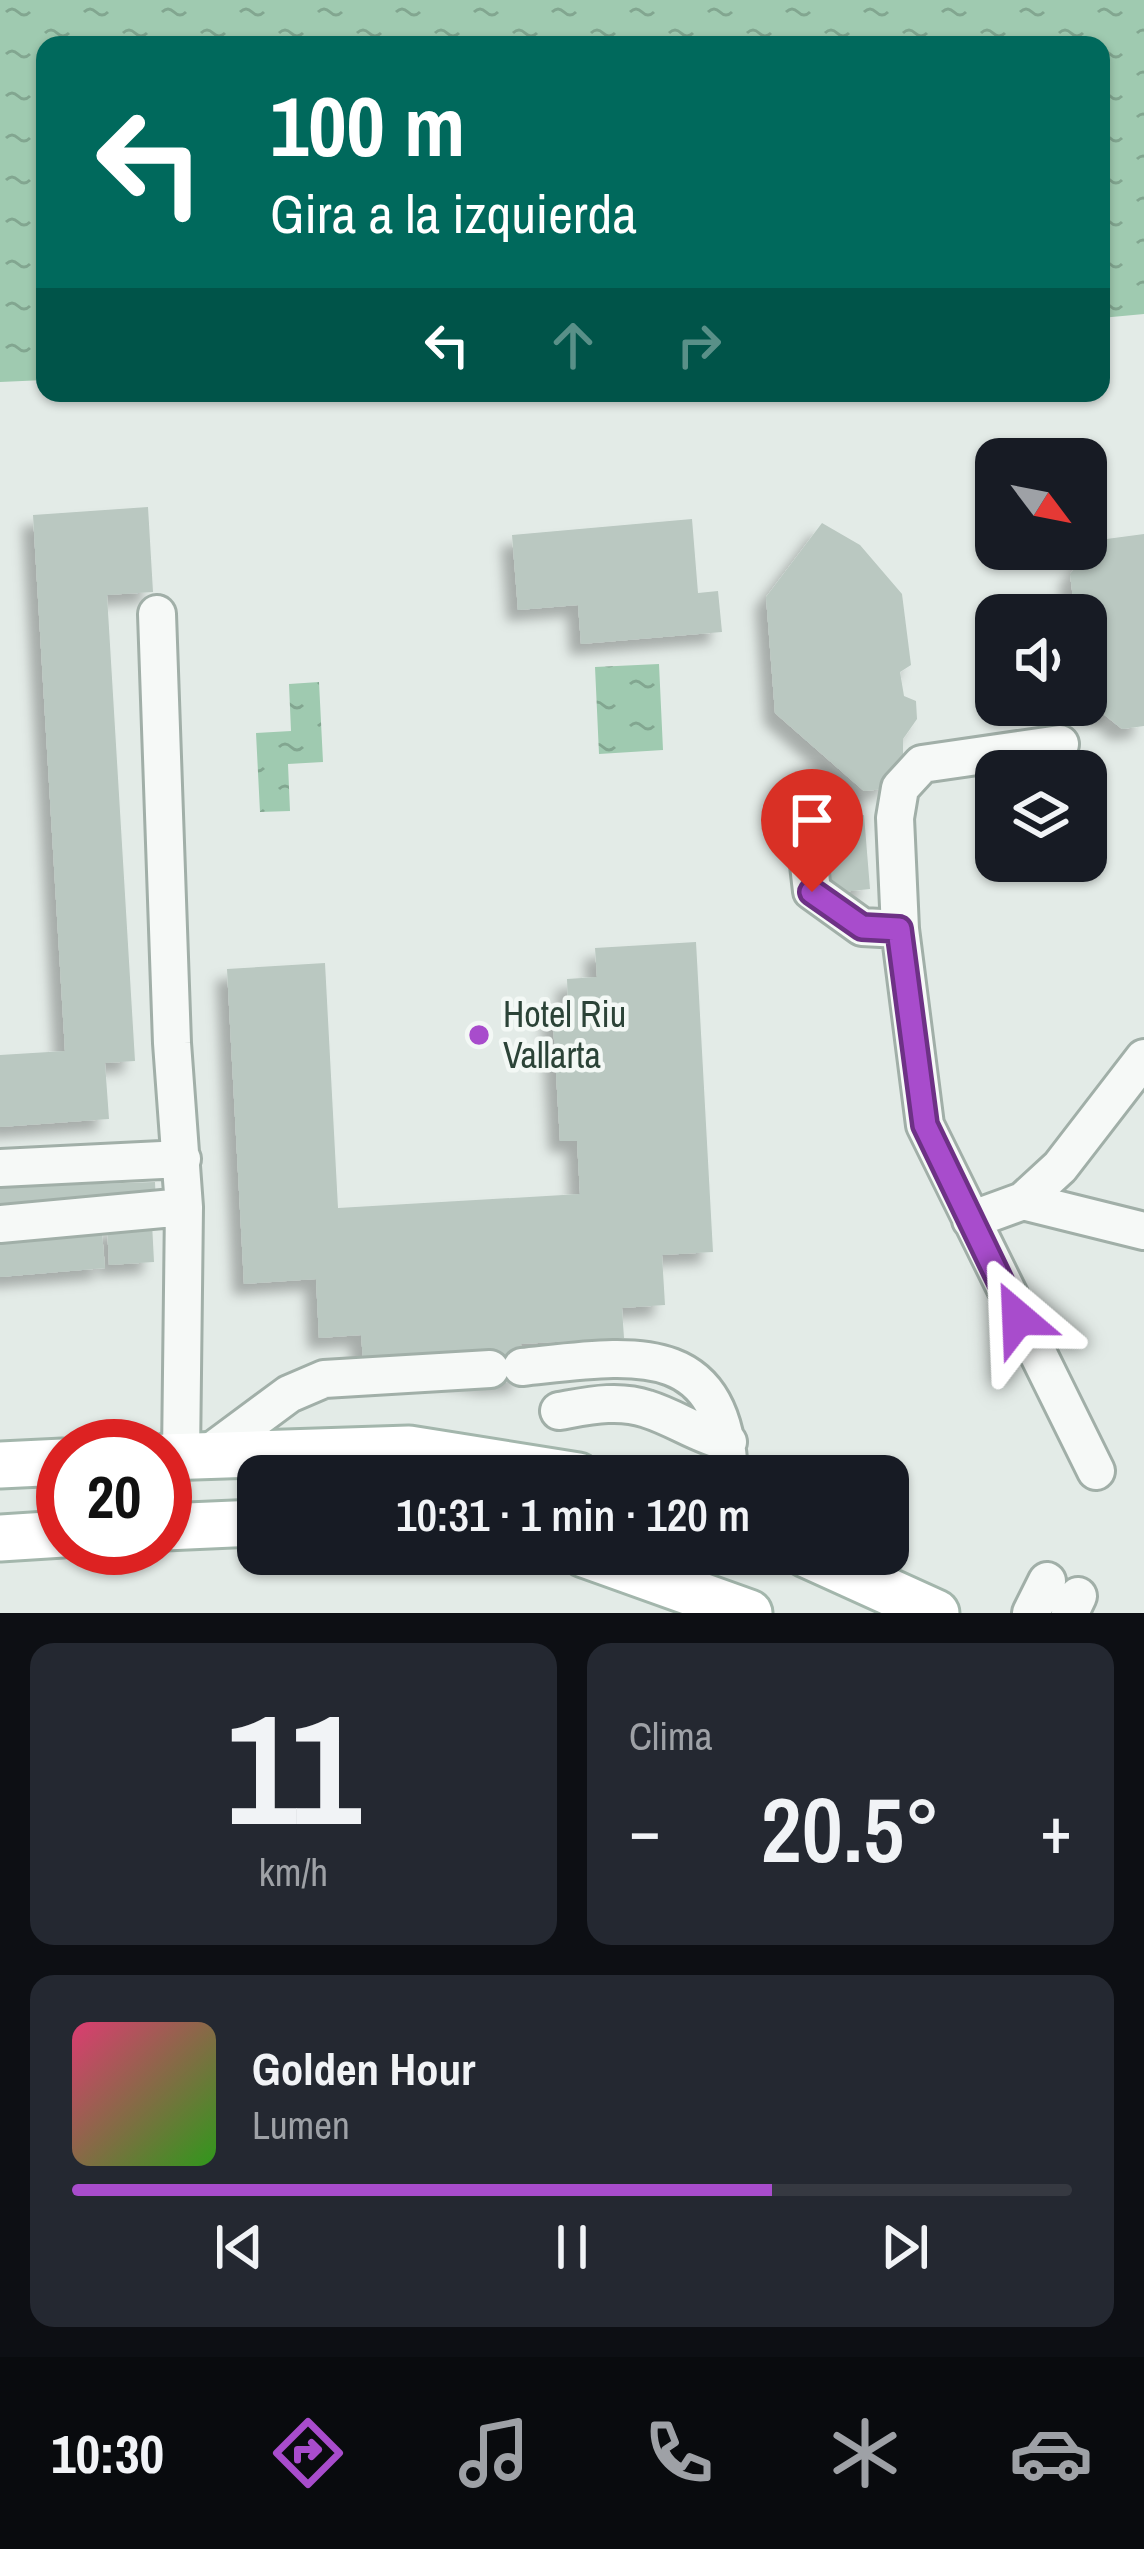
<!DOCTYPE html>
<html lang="es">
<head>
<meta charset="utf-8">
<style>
	body { margin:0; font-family:"Archivo Narrow",sans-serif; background:#242831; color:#f1f3f6; height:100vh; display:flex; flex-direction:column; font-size:45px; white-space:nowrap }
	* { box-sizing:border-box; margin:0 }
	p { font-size:39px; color:#9ea1a6 }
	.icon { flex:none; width:66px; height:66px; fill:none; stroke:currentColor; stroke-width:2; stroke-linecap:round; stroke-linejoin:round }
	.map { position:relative; height:1613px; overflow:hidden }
	.details { display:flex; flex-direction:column; gap:30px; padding:30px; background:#0d0f14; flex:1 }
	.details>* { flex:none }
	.banner { position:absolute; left:36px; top:36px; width:1074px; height:366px; border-radius:24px; box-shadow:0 3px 9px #0004; background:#00695c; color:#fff; overflow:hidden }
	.needle { width:78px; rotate:122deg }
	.controls { position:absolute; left:975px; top:438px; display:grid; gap:24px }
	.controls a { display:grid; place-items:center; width:132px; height:132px; border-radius:24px; background:#171b24; box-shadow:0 3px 9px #0004; font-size:60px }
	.speed { position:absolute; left:36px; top:1419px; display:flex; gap:24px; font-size:60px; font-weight:700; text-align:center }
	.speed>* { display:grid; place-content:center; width:156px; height:156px; border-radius:50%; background:#171b24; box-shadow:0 3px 9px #0004; line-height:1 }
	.speed .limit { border:18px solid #d22; background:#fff; color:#111 }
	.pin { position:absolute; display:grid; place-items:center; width:102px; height:102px; color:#fff; margin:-123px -51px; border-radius:50% 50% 50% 0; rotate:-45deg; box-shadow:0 0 12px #0007 }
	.pin .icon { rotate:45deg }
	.me { position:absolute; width:132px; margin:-66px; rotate:334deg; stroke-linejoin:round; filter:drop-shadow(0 0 9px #0008) }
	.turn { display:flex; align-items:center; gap:42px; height:252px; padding:0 36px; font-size:54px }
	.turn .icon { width:156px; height:156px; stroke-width:2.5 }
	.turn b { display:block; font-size:84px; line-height:102px }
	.lanes { display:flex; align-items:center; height:114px; padding:0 36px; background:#0003; justify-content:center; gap:60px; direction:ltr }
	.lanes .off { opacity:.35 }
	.big { font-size:90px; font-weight:600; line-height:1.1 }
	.details .tile { flex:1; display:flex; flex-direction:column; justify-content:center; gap:18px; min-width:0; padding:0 42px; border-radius:24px; background:#242831 }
	.details .dial { align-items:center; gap:0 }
	.dial b { font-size:156px; line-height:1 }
	.song { display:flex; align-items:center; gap:36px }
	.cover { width:144px; height:144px; border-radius:18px; background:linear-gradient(135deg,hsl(340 70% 55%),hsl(110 70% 35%)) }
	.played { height:12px; border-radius:6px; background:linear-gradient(90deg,#a84ccc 70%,#363941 70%) }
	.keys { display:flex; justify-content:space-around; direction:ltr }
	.heat { display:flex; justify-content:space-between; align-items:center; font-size:66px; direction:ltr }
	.details .tiles { flex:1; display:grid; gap:30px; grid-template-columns:1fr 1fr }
	.tile:last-child { grid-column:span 2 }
	.trip { position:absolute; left:237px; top:1455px; width:672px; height:120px; border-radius:24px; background:#171b24; box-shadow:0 3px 9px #0004; font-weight:600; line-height:120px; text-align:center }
	.tab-bar { display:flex; height:192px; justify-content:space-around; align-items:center; background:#090b0e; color:#9ea1a6 }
	.tab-bar .icon { width:84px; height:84px }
	.tab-bar .active { color:#a84ccc }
	.tab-bar b { font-size:54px; color:#f1f3f6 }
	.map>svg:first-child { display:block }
	.water { fill:url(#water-ripples) }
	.building { fill:#bac8c1; filter:url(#shadow) }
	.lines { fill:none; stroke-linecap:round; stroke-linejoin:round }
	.minor-casing { stroke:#a1afa8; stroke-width:42 }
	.major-casing { stroke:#a3b6ac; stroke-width:51 }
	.minor { stroke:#f6f9f7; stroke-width:36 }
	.major { stroke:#fff; stroke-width:45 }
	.route-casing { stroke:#6d3185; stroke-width:30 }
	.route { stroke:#a84ccc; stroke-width:21 }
	.poi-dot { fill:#a84ccc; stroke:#f3f8f5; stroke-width:4.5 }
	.labels { text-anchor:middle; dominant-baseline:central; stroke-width:9; stroke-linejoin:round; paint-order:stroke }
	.poi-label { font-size:36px; fill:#2b4337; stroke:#f3f8f5; text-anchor:start }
</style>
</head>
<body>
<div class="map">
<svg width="1144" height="1613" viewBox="0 0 1144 1613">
	<defs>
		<pattern id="water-ripples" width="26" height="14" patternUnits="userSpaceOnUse" patternTransform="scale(3)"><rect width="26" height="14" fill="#9fcab0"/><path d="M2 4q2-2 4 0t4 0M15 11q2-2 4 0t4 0" fill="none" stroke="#82a690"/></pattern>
		<filter id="shadow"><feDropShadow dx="-11" dy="11" stdDeviation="6" flood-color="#0004"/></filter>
	</defs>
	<rect width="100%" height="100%" fill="#e3ebe7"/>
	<!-- water -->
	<path class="water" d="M0 0H1144V314L1101 318V45H45V380L0 382Z
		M659 664 663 750 599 754 595 667Z
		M319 682 323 762 288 764 290 811 260 812 256 733 291 731 289 684Z"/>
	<!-- building -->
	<path class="building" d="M148 507 153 592 107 595 135 1061 105 1063 109 1119 0 1127V1055L65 1051 33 515Z
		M692 519 698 593 718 591 722 632 581 644 578 605 518 610 512 535Z
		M822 523 860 545 902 594 911 665 900 672 904 696 916 701 917 719 903 739V760L884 789 864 791 775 713 766 597Z
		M1144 534V726L1122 729 1086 700V615H1075L1070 574 1099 540Z
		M864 815 870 889 823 894 817 820Z
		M696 942 713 1252 662 1255 665 1305 622 1308 624 1338 521 1344 523 1381 491 1383 363 1359 361 1335 319 1338 316 1279 244 1284 227 969 325 963 338 1208 580 1194 577 1141H560L552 1006 568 1005 567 979 597 977 595 948Z
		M155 1182 156 1205 0 1211V1187Z
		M152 1223 154 1262 109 1265 107 1225Z
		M102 1232 105 1268 0 1277V1241Z"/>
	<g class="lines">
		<defs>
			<path id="minor" d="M157 614 172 1043 184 1207 181 1456
				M1060 744 922 764 900 788 895 818 900 929 925 1125 1096 1471
				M804 821 812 891 862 927 900 929
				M0 1168 182 1159
				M1023 1201 1060 1167 1144 1058
				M971 1220 1023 1201 1144 1231
				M0 1224 184 1207
				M522 1367C628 1356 725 1335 729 1476
				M559 1411C588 1406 618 1399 647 1409 676 1418 698 1435 728 1442
				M208 1454 289 1394 324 1379 490 1369
				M1031 1613 1047 1581
				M1070 1613 1078 1596"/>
			<path id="major" d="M165 1457 409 1449 578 1476
				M0 1465 63 1462
				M165 1527 258 1523
				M0 1538 63 1534
				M584 1554 749 1613
				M806 1554 936 1613"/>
		</defs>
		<!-- minor casing -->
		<use href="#minor" class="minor-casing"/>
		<!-- major casing -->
		<use href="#major" class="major-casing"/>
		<!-- minor -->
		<use href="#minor" class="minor"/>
		<!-- major -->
		<use href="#major" class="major"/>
	</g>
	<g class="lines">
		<defs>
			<path id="route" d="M812 892 862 927 899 929 925 1125 1018 1318"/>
		</defs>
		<!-- route casing -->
		<use href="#route" class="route-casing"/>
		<!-- route -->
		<use href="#route" class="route"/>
	</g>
	<!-- markers -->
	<circle class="poi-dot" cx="479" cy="1035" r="12"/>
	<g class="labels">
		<!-- poi labels -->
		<g class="poi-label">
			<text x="503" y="1014">Hotel Riu<tspan x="503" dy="41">Vallarta</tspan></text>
		</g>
	</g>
</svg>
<div class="controls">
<a><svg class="needle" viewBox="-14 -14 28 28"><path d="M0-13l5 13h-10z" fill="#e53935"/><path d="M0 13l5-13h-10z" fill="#9ea1a6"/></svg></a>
<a><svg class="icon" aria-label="sound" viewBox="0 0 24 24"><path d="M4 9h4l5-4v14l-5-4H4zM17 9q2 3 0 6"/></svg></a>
<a><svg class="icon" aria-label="layers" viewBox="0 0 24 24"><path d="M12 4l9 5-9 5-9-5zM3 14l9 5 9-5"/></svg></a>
</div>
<div class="speed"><div class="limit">20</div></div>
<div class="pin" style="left:812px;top:892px;background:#d93025"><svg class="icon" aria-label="arrive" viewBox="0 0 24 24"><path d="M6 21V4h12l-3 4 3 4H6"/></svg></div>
<svg class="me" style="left:1018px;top:1318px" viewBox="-20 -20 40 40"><path d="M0-17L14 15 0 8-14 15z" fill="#a84ccc" stroke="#fff" stroke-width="4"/></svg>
<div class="trip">10:31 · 1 min · 120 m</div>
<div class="banner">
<div class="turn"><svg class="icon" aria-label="left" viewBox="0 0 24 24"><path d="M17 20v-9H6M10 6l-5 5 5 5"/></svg><div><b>100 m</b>Gira a la izquierda</div></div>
<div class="lanes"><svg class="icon" aria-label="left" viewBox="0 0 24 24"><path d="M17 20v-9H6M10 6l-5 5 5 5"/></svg><svg class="icon off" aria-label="ahead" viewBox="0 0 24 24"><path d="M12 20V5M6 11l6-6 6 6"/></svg><svg class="icon off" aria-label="right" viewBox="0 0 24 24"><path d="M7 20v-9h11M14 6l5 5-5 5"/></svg></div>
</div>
</div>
<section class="details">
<div class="tiles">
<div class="tile dial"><b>11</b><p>km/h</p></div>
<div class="tile"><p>Clima</p>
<div class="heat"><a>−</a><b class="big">20.5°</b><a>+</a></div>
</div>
<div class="tile">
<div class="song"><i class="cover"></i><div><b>Golden Hour</b><p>Lumen</p></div></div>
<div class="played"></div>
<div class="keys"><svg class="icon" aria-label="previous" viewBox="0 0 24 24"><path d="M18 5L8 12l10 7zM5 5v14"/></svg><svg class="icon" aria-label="pause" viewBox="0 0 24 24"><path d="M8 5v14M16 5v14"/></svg><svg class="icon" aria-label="next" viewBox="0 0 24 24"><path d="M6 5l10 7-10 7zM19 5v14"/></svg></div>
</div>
</div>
</section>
<nav class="tab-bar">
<b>10:30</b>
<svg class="icon active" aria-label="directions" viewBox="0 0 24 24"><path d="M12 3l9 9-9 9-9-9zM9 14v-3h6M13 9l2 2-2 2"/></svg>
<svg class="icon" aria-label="music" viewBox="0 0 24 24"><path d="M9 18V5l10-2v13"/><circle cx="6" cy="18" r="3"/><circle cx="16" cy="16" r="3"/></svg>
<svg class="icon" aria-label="phone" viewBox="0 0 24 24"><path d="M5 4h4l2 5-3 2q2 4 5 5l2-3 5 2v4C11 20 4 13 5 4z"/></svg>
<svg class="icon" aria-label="climate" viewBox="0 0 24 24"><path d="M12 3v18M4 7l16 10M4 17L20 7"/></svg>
<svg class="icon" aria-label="car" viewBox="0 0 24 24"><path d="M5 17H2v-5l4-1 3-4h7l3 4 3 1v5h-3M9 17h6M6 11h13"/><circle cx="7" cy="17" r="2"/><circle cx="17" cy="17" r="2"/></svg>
</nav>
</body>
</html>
